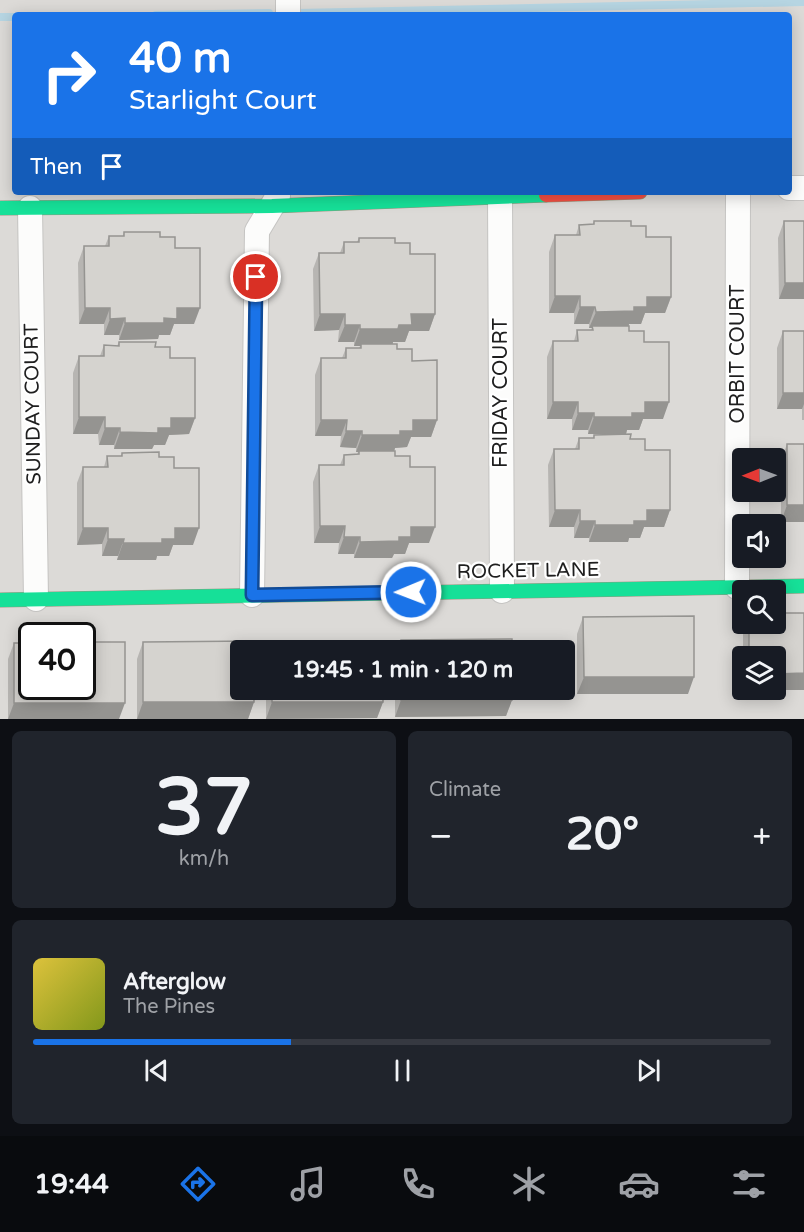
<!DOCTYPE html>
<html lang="en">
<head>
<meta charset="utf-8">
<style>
	body { margin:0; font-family:"Varela Round",sans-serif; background:#20242c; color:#f1f3f6; height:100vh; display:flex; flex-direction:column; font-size:22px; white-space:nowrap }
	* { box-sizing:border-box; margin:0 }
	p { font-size:20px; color:#9ea1a6 }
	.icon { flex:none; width:33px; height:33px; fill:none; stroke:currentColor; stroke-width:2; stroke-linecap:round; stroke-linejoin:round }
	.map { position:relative; height:719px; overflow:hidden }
	.sheet { display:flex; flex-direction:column; gap:12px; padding:12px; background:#0d0f14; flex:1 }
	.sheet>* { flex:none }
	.hud { position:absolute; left:12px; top:12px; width:780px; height:183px; border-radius:6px; box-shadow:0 3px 15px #0003; background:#1a73e8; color:#fff; overflow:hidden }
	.needle { width:39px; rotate:269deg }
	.tools { position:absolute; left:732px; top:448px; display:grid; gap:12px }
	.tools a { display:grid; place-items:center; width:54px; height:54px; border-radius:6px; background:#171b24; box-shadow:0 3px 15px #0003; font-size:30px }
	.speed { position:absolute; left:18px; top:622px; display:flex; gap:12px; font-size:30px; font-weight:700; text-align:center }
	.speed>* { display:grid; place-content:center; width:78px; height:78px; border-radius:50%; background:#171b24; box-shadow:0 3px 15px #0003; line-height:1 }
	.speed .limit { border:3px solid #111; border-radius:9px; background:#fff; color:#111 }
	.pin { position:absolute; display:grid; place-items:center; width:51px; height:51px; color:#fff; margin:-26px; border:3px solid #fff; border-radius:50%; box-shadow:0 2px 6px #0007 }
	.me { position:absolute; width:66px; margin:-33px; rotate:269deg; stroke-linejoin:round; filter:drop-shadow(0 0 4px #0008) }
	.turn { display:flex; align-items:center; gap:21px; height:126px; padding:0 18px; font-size:27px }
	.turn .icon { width:78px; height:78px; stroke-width:2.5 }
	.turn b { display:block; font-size:42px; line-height:51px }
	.then { display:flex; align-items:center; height:57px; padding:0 18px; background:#0003; gap:12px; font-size:22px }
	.big { font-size:45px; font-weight:700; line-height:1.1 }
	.sheet .card { flex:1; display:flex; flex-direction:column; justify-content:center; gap:9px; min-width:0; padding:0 21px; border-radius:9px; background:#20242c }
	.sheet .dial { align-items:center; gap:0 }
	.dial b { font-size:78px; line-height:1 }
	.song { display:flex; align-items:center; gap:18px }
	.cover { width:72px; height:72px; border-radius:9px; background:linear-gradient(135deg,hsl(50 70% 55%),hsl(70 70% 35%)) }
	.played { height:6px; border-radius:3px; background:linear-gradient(90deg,#1a73e8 35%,#363941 35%) }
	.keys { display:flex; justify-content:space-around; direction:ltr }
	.heat { display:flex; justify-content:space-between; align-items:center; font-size:33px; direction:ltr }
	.sheet .tiles { flex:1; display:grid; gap:12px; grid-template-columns:1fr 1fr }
	.card:last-child { grid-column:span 2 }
	.trip { position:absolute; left:230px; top:640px; width:345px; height:60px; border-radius:6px; background:#171b24; box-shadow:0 3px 15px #0003; font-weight:700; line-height:60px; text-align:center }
	.dock { display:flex; height:96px; justify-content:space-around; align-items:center; background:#090b0e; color:#9ea1a6 }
	.dock .icon { width:42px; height:42px }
	.dock .selected { color:#1a73e8 }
	.dock b { font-size:27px; color:#f1f3f6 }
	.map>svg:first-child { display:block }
	.residential { fill:#dcdad7; fill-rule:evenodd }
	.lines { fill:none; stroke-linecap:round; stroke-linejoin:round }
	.stream { stroke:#b6d5e2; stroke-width:8 }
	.street-casing { stroke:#c5c4c2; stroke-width:26 }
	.fast-casing { stroke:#93977d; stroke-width:15 }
	.jam-casing { stroke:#93977d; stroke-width:15 }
	.street { stroke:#fcfcfb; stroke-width:24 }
	.fast { stroke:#16e098; stroke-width:14 }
	.jam { stroke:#f24e42; stroke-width:14 }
	.wall { fill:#b7b5b2 }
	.shaded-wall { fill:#959491 }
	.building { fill:#d5d3cf; stroke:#959491; stroke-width:1.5 }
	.route-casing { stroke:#114b97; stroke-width:15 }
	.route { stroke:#1a73e8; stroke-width:10 }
	.labels { text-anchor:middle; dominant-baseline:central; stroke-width:4.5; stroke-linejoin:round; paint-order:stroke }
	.street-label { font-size:20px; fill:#1e1e1e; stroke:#fff }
</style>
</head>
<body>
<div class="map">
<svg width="804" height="719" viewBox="0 0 804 719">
	<rect width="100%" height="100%" fill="#edebe6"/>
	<!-- residential -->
	<path class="residential" d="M0 0H804V719H0ZM15 15H789V192H15ZM742 459H776V492H742ZM742 525H776V558H742ZM742 591H776V624H742ZM32 636H82V687H32ZM240 651H564V690H240ZM742 657H776V690H742Z"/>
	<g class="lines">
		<!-- stream -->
		<path class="stream" d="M298 13 804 2
			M156 15 269 13
			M0 17H15"/>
		<defs>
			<path id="street" d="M288 15V0
				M789 188H804
				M500 196 502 591
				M30 208 36 599
				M737 587 738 192
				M252 595 257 231 278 196"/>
			<path id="fast" d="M0 208 272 206 546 195
				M0 600 804 586"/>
			<path id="jam" d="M546 195 640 192"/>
		</defs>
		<!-- street casing -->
		<use href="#street" class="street-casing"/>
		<!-- fast casing -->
		<use href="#fast" class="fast-casing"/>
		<!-- jam casing -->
		<use href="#jam" class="jam-casing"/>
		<!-- street -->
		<use href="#street" class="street"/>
		<!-- fast -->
		<use href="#fast" class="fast"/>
		<!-- jam -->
		<use href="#jam" class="jam"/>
	</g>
	<!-- wall -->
	<path class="wall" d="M594 221 631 226 646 237 671 297 665 313H645L641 324H629V331L644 342 663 419H643L639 430H627L626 434H588V430H572V419H547V357L553 341H574L577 330H591L592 328H589V324H574V313H549V252L555 235H576L579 225 593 224Z
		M784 221H804V310V299H779L778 238Z
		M124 232 160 237 175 248 194 324H174L170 335H159L158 339 119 340V335H104V324H79L78 263 84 246H105L109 236H123Z
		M359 238 395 243 435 314 429 331H409L405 342H393V344L397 349 412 361 437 420 431 437H411L407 447 395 448 394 451 395 456 410 467 429 543H409L405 554H394L392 558H354V554H338L339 543H314L313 482 319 465H340L344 455 357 454 358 452H356V448L340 447 341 436H315V375L321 358H342L346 348H359L360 346H354V342H338L339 330 314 331 313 269 319 253H340L344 242H357Z
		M804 330V420H802V409H777V348L783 331H803Z
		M119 342 155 347 170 358 195 418 189 434 169 435 165 445H154L152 449H114V445H99L98 434H73V373L79 356H100L104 345 117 346Z
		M594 435 630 439 645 450 670 510 664 527H644L640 538H629L628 542H589V538H574V527H549L548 465 554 449H575L579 438H593Z
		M787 444 804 522H781V461Z
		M122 453 159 457 174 468 193 545H173L169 556H157L156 560H117L118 556H102V544L77 545V483L83 467H104L107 456H121Z
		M776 613H804V690H743H776V657H743V630L745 624H776Z
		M583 617 688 694H577V634Z
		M401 640 512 651H397Z
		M143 642 254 702 248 719H137V659Z
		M272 642 383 651H268Z
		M14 643 119 719H8V659Z
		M266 690H383V702L377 718 266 719Z
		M395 690H512V700L506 716 395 717Z"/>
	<!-- shaded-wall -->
	<path class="shaded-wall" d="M785 283H804V299H779Z
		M555 296H580L574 313H549Z
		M647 297H671L665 313H645L641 324H629L628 328 592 326V328H589L596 312 634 307Z
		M580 307H595L589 324H574Z
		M85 308H110L104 324H79Z
		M177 308H200L194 324H174L170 335H159L158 339 119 340 125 323 164 318Z
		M320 314H345L339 330 314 331Z
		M411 314H435L429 331H409L405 342H393L392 346H354L360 329 399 325Z
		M125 318 119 335H104L110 319Z
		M345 325H360L354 342H338Z
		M783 393H804V404L802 409H777Z
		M553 402H578L572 419H547Z
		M645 402H669L663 419H643L639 430H627L626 434H588L594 417 632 413Z
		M578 413H594L588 430H572Z
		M79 417H105L98 434H73Z
		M171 418H195L189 434 169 435 165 445H154L152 449H114L120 432 158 428Z
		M321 420H347L341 436H315Z
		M413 420H437L431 437H411L407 447 395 448 394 452H356L362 435 400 431Z
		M105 428H120L114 445H99Z
		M346 431H362L356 448 340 447Z
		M787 505H804V522H781Z
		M555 510H580L574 527H549Z
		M647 510H670L664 527H644L640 538H629L628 542H589L595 525 634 521Z
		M580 521H595L589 538H574Z
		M320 526H345L339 543H314Z
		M411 527H435L429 543H409L405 554H394L392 558H354L360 542 399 537Z
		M83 528H108L102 544 77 545Z
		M175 528H199L193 545H173L169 556H157L156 560H117L123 543 162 539Z
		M344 537H360L354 554H338Z
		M108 539H124L118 556H102Z
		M804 673V690H743H776V674Z
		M584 677H694L688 694H577Z
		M401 700H512L506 716 395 717Z
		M143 702H254L248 719H137Z
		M272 702H383L377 718 266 719Z
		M14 703H125L119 719H8Z"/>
	<!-- building -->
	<path class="building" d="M594 221H631V226H646V237H671V297H647V307H634V311L596 312 595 307H580V296H555V235H580L579 225 594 224Z
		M784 221H804V283H785Z
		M124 232H160V237H175V248H200V308H177V319L164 318V323H125V318L110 319V308H85L84 246H109V236H124Z
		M359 238H395V243H410V254H435V314H411L412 325H399L398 329H360V325H345V314H320L319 253H344V242H359Z
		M592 326H629V331H644V342H669V402H645V413H632V417H594V413H578V402H553V341H578L577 330H593Z
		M783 331H804V393H783Z
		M119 342H156L155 347H170V358H195V418H171V428H158V433L120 432V428H105V417H79V356H104V345L119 346Z
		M361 344H397V349H412V361L437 360V420H413V431H400V435H362V431H346L347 420H321V358H346V348H361Z
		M631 434 630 439H645V450H670V510H647V521H634V525H595V521H580V510H555L554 449H579V438H594V435Z
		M787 444H804V505H787Z
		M359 451H395V456H410V467H435V527H411V537H399V541L360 542V537H344L345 526H320L319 465H344V455L359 454Z
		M159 452V457H174V468H199V528H175V539H162V543H123L124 539H108V528H83V467H108L107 456H122V453Z
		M776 613H804V673L776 674V657H749V624H776Z
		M694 616V677H584L583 617Z
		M512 639V651H401V640Z
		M254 641V651H240V690H254V702H143V642Z
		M383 641V651H272V642Z
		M82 642H125V703H14V643H32V687H82Z
		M272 690H383V702H272Z
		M401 690H512V700H401Z"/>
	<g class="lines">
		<defs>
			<path id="route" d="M256 277 252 595 411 592"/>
		</defs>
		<!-- route casing -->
		<use href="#route" class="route-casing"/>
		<!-- route -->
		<use href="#route" class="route"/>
	</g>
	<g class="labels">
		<!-- street labels -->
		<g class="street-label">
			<text transform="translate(738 354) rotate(-90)">ORBIT COURT</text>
			<text transform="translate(501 393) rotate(-90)">FRIDAY COURT</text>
			<text transform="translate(33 404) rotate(-91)">SUNDAY COURT</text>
			<text transform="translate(528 571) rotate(-1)">ROCKET LANE</text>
		</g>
	</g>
</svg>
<div class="tools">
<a><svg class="needle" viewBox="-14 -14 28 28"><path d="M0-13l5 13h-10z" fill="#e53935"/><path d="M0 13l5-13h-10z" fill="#9ea1a6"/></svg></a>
<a><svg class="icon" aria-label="sound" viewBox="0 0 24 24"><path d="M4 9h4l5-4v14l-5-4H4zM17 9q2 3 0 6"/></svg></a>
<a><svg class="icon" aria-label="search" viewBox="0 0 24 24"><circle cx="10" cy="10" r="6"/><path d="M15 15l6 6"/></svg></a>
<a><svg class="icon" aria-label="layers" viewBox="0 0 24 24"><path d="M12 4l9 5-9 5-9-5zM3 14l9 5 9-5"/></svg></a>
</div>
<div class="speed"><div class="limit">40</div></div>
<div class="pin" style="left:256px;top:277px;background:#d93025"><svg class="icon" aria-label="arrive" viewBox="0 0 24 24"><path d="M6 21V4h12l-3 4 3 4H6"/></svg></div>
<svg class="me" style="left:411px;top:592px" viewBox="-20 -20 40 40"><circle r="17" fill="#1a73e8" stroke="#fff" stroke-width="3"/><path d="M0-11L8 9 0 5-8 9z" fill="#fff"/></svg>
<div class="trip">19:45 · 1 min · 120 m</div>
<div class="hud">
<div class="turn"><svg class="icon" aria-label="right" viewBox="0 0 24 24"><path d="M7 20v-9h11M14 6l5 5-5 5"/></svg><div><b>40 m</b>Starlight Court</div></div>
<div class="then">Then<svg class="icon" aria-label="arrive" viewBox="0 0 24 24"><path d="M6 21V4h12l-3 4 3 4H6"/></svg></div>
</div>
</div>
<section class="sheet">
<div class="tiles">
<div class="card dial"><b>37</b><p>km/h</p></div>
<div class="card"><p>Climate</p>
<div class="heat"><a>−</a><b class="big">20°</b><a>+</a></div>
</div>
<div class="card">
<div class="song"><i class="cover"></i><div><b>Afterglow</b><p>The Pines</p></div></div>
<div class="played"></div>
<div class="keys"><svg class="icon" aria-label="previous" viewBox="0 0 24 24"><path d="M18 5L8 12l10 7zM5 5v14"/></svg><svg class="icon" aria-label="pause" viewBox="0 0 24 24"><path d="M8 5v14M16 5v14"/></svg><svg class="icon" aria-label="next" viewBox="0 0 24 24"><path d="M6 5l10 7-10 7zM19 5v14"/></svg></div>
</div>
</div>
</section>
<nav class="dock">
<b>19:44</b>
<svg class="icon selected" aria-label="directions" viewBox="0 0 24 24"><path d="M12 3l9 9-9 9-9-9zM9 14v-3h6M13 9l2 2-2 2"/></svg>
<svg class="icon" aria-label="music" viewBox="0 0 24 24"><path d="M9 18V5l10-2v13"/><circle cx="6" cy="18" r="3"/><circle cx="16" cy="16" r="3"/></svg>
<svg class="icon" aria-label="phone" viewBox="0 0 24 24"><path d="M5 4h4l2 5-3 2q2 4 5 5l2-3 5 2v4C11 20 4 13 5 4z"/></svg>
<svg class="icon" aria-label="climate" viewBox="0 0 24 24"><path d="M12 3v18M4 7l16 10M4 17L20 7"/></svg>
<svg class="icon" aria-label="car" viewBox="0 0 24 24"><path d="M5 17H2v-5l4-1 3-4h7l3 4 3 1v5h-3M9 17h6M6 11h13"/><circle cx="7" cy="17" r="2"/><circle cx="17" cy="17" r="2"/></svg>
<svg class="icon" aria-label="filters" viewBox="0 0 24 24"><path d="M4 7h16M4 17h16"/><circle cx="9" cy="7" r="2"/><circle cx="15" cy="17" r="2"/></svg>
</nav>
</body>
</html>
